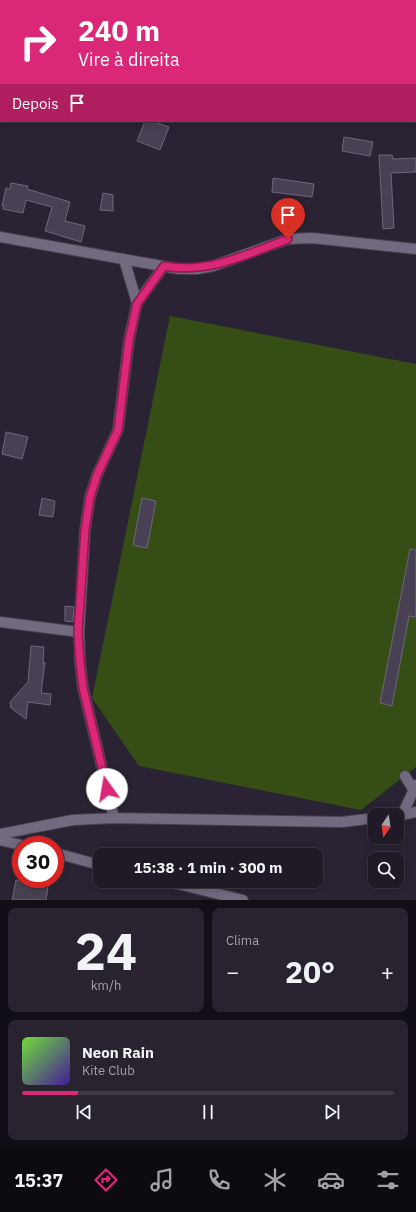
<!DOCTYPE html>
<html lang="pt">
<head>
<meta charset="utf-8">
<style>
	body { margin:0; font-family:"IBM Plex Sans",sans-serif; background:#28232f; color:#f1f3f6; height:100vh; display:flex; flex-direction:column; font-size:15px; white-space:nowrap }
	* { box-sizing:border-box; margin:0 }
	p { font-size:13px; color:#a2a1a7 }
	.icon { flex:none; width:22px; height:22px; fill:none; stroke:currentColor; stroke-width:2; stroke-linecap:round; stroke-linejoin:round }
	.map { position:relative; height:900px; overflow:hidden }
	.drawer { display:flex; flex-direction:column; gap:8px; padding:8px; background:#120e15; flex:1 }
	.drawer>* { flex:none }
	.guide { position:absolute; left:0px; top:0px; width:416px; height:122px; box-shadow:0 2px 10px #0003,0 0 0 1px #3d3844; background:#db2777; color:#fff; overflow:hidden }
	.needle { width:26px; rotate:193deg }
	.controls { position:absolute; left:368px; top:808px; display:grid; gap:8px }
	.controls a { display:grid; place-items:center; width:36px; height:36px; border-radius:8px; background:#201a27; box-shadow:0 2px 10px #0003,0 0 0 1px #3d3844; font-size:20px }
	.speed { position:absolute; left:12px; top:836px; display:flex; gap:8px; font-size:20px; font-weight:700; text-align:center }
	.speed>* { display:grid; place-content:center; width:52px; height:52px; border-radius:50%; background:#201a27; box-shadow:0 2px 10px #0003,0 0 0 1px #3d3844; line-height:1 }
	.speed .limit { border:6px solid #d22; background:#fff; color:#111 }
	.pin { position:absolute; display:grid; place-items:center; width:34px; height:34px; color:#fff; margin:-41px -17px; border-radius:50% 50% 50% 0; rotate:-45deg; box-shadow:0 0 4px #0007 }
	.pin .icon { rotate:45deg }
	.me { position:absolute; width:44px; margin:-22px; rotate:347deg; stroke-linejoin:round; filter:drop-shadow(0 0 3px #0008) }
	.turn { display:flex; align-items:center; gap:14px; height:84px; padding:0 12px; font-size:18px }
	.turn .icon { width:52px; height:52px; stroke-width:2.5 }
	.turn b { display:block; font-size:28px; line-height:34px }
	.then { display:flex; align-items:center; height:38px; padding:0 12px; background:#0003; gap:8px; font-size:15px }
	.big { font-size:30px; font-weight:800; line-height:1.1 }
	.drawer .tile { flex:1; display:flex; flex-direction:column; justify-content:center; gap:6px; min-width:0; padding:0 14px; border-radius:8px; background:#28232f }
	.drawer .dial { align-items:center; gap:0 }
	.dial b { font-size:52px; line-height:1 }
	.song { display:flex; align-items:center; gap:12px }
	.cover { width:48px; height:48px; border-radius:6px; background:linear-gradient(135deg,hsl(100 70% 55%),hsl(260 70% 35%)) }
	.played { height:4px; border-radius:2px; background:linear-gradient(90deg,#db2777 15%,#3d3844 15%) }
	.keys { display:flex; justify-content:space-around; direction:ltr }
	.heat { display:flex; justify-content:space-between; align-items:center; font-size:22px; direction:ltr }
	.drawer .tiles { flex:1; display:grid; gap:8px; grid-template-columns:1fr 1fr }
	.tile:last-child { grid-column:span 2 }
	.trip { position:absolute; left:93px; top:848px; width:230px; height:40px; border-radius:8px; background:#201a27; box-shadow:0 2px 10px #0003,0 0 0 1px #3d3844; font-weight:800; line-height:40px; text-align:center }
	.tabs { display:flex; height:64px; justify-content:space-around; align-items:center; background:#0d0a10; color:#a2a1a7 }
	.tabs .icon { width:28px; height:28px }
	.tabs .selected { color:#db2777 }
	.tabs b { font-size:18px; color:#f1f3f6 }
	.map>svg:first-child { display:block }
	.pitch { fill:#374d16 }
	.building { fill:#484154; stroke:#6e677b }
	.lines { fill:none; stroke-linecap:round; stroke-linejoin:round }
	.minor-casing { stroke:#46414f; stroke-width:12 }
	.minor { stroke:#726a7f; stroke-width:10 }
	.route-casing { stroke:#8e194d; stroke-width:10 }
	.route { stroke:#db2777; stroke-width:7 }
</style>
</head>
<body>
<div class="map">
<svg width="416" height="900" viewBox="0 0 416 900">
	<rect width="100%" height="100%" fill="#2a2334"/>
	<!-- pitch -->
	<path class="pitch" d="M170 316 416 364V767L361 810 139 766 92 698Z"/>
	<!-- building -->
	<path class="building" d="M145 121H152L169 127 160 150 137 141Z
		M344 137 373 142 370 156 342 151Z
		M379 155H392L393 159 416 158V172L391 173 394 228 383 229Z
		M273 178 314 184 312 197 272 192Z
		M11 183 28 186 27 189 70 202 65 221 85 226 81 242 45 231 52 207 26 200 23 213 3 209 4 206H2L6 188 10 189Z
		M103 193 113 195V211L100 210Z
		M6 432 28 437 22 459 2 454Z
		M42 498 55 501 53 517 39 515Z
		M142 498 156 501 147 548 133 545Z
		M410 549 416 550V617L409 616 392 706 380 703Z
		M65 606 74 607 73 622 65 621Z
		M31 646 44 647 43 665 45 662 41 693 51 694 50 705 28 702 26 719 11 708 10 702 28 682Z
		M16 880 48 887 46 900H12Z"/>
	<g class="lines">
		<defs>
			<path id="minor" d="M232 1 233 0
				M0 237 179 269H197L213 266 288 239 312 238 416 249
				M124 259 137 303
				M0 622 79 632
				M405 776 414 791
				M402 815 416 785
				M397 816 416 812
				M114 818 83 688 80 663 79 632 85 530 90 497 97 475 118 430 129 340 137 303 164 266
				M0 834 73 820 114 818 342 822 375 818
				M0 840 21 845
				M55 853 100 865
				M166 881 243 900"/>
		</defs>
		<!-- minor casing -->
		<use href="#minor" class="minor-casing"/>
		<!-- minor -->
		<use href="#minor" class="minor"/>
	</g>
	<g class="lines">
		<defs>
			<path id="route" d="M107 789 83 688 80 663 78 632 85 530 90 497 97 475 118 430 129 340 137 304 164 266C209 274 247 254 288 239"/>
		</defs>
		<!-- route casing -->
		<use href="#route" class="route-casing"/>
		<!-- route -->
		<use href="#route" class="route"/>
	</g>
</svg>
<div class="controls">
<a><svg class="needle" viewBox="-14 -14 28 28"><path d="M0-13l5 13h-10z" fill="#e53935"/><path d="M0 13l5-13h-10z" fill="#a2a1a7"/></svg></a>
<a><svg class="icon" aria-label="search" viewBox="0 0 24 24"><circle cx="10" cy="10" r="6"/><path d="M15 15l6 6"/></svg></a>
</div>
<div class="speed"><div class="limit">30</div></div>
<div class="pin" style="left:288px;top:239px;background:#d93025"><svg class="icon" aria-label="arrive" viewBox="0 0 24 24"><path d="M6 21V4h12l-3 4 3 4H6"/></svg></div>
<svg class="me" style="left:107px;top:789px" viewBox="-20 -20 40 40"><circle r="19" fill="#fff"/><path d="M0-13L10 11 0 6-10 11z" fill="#db2777"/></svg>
<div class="trip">15:38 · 1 min · 300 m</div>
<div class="guide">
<div class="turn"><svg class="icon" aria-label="right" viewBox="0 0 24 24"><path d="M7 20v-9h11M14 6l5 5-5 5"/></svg><div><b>240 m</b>Vire à direita</div></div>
<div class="then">Depois<svg class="icon" aria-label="arrive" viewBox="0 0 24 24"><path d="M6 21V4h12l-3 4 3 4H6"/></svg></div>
</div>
</div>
<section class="drawer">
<div class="tiles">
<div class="tile dial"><b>24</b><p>km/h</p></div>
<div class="tile"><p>Clima</p>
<div class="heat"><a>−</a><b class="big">20°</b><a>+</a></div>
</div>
<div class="tile">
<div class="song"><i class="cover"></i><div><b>Neon Rain</b><p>Kite Club</p></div></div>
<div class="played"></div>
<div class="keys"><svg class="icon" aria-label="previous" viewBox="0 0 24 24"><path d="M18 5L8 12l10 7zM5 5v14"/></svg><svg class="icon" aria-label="pause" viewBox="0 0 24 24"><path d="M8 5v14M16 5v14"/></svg><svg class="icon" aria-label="next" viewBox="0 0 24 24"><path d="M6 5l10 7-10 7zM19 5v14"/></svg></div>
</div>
</div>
</section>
<nav class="tabs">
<b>15:37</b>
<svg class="icon selected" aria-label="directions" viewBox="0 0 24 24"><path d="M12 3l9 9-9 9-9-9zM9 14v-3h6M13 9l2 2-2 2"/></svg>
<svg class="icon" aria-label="music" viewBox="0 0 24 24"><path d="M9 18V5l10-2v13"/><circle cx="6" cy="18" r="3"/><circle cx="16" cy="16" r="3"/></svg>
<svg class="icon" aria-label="phone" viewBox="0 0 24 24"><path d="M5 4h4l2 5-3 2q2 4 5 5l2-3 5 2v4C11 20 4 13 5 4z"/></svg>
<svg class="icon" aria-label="climate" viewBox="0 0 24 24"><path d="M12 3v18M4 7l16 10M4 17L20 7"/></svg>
<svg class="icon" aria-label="car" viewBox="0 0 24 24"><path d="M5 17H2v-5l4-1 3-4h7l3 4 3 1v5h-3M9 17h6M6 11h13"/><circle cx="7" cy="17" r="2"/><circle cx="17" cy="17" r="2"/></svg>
<svg class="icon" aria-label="filters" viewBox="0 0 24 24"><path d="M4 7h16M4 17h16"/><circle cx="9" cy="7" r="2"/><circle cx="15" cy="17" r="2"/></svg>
</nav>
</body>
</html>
